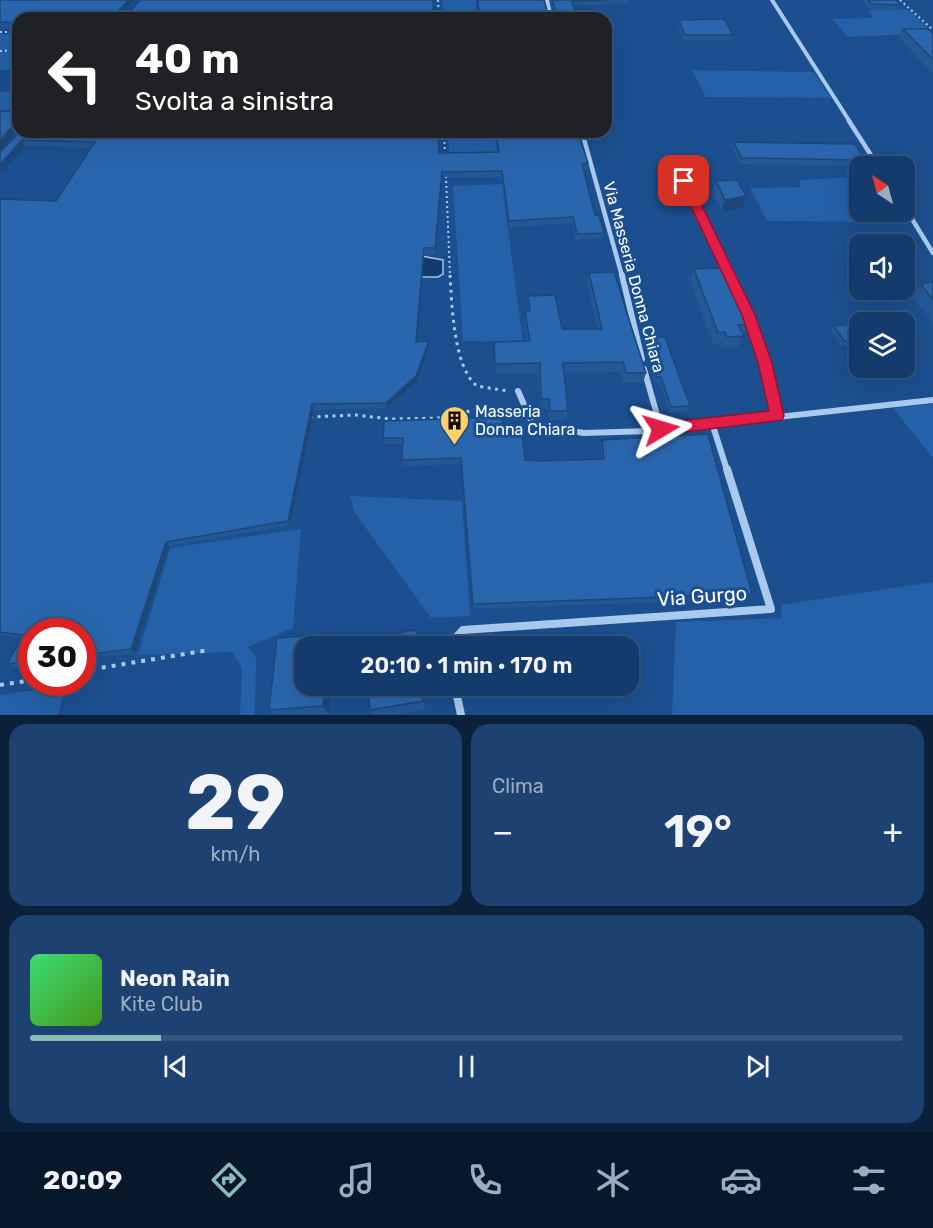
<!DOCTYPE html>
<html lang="it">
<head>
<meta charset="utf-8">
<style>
	body { margin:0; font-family:Rubik,sans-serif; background:#1d4271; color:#f1f3f6; height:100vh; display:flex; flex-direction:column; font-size:22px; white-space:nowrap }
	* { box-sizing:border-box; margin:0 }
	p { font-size:20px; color:#9dadc1 }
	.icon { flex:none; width:33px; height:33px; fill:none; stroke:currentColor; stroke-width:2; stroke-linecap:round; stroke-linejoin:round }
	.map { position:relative; height:715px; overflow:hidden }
	.panel { display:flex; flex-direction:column; gap:9px; padding:9px; background:#0b203b; flex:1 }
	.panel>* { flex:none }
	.hud { position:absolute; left:12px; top:12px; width:600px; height:126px; border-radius:18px; box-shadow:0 6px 24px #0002,0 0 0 2px #33557e; background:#202124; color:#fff; overflow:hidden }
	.needle { width:39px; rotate:324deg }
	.buttons { position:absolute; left:849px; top:156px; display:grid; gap:12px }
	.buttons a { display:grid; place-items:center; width:66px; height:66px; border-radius:12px; background:#143b6b; box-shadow:0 6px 24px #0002,0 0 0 2px #33557e; font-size:30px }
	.speed { position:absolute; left:18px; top:618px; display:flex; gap:12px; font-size:30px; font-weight:700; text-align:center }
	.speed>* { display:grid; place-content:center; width:78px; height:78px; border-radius:50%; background:#143b6b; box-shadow:0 6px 24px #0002,0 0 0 2px #33557e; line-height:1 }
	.speed .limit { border:9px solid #d22; background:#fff; color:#111 }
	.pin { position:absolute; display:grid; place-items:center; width:51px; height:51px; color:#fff; margin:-26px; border-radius:12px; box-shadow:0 3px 9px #0006 }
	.me { position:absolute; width:66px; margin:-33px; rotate:83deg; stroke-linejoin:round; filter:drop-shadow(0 0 4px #0008) }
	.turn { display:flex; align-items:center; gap:21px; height:126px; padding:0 24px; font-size:27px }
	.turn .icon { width:78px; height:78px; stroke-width:2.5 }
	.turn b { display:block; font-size:42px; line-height:51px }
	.big { font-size:45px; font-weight:600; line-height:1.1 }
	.panel .card { flex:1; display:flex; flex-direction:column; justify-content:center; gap:9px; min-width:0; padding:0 21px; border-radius:18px; background:#1d4271 }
	.panel .dial { align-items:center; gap:0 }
	.dial b { font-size:78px; line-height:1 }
	.song { display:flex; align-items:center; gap:18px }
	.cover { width:72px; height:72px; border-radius:9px; background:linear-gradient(135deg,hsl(140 70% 55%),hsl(100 70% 35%)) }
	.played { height:6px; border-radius:3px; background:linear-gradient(90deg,#8bbbb9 15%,#33557e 15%) }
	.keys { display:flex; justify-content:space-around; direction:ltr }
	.heat { display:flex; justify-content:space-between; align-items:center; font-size:33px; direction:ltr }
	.panel .tiles { flex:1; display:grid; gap:9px; grid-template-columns:1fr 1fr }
	.card:last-child { grid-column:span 2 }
	.trip { position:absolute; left:294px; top:636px; width:345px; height:60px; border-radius:18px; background:#143b6b; box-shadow:0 6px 24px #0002,0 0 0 2px #33557e; font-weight:600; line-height:60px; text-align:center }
	.tabs { display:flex; height:96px; justify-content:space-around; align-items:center; background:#08182b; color:#9dadc1 }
	.tabs .icon { width:42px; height:42px }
	.tabs .selected { color:#8bbbb9 }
	.tabs b { font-size:27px; color:#f1f3f6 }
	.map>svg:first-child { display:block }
	.green { fill:#2461a8 }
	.water { fill:#123a6d; stroke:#9cc4f0; stroke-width:1.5 }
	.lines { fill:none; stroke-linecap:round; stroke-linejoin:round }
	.path-far2 { stroke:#a9c9ee; stroke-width:2; stroke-dasharray:2 3; stroke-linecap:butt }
	.path-far1 { stroke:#a9c9ee; stroke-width:3; stroke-dasharray:3 4.5; stroke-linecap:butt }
	.path { stroke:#a9c9ee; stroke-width:4; stroke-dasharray:4 6; stroke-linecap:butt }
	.lane-far1 { stroke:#a9c9ee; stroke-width:4 }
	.lane { stroke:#a9c9ee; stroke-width:4.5 }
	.street-far3 { stroke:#a9c9ee; stroke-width:4 }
	.street-far2 { stroke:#a9c9ee; stroke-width:4.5 }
	.street-far1 { stroke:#a9c9ee; stroke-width:6 }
	.street { stroke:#a9c9ee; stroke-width:8 }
	.wall { fill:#245895 }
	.shaded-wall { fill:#1d4779 }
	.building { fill:#2a66ad; stroke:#1d4779; stroke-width:1.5 }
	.route { fill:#e11d48; stroke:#92132f; stroke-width:1.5 }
	.labels { text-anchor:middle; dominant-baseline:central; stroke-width:6; stroke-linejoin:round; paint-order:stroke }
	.street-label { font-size:16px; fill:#fff; stroke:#1b4f8f }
	.poi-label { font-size:16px; fill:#fff; stroke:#1b4f8f; text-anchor:start }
	.near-street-label { font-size:20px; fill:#fff; stroke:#1b4f8f }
</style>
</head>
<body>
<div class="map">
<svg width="933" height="715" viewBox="0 0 933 715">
	<rect width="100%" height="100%" fill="#1b4f8f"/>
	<!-- green -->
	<path class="green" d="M442 0H476L477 18H443Z
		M868 10H909L933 33 848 37 832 19 873 18Z
		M18 33V70H0V34Z
		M692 70 814 72 831 98 706 97Z
		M0 92H18V116H0Z
		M448 132H494L497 153 449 156Z
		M859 177 860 212 905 210 913 222 767 221 750 188 800 187 799 180Z
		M502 184 523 342 463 341 453 186Z
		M933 404V458L893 408Z
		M350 496 462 501 470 616 431 618 355 513Z
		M301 529 293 628 248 647 256 658 255 715H240L242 668 232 652 138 655 170 548Z
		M933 582V715H672L676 622 782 618 781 605Z
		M65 686 58 715H0V695Z"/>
	<!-- water -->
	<path class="water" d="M421 256 443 260V274L438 277H416Z"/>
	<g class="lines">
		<!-- path-far2 -->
		<path class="path-far2" d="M438 0 439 18
			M900 0 933 30
			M0 32H18
			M0 51 18 50
			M444 132 445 157
			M446 176 450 276"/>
		<!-- path-far1 -->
		<path class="path-far1" d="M450 275C452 303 453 367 477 386L508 391
			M310 417 355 415 391 419 441 418 478 409"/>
		<!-- path -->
		<path class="path" d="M82 671 209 650
			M0 685 32 680"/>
		<!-- lane-far1 -->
		<path class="lane-far1" d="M684 181 730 276"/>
		<!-- lane -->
		<path class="lane" d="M729 275 761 355 777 416"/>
		<!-- street-far3 -->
		<path class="street-far3" d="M547 0 551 18
			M772 0 850 122"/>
		<!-- street-far2 -->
		<path class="street-far2" d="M849 121 878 166
			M582 132 622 276
			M904 206 933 253"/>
		<!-- street-far1 -->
		<path class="street-far1" d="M622 275 642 359
			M644 369 661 429
			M518 391 533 425 584 433 650 431 933 400
			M712 423 727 470"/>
		<!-- street -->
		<path class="street" d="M448 646 463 630 771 609 727 469
			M455 686 461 715"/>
	</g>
	<!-- wall -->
	<path class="wall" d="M0 0H135L121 16 434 18H18V28H0Z
		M477 0H544L548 14 552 17 554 14 550 0H628L627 4 573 6 577 18H482V16L479 17Z
		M862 0H896L900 5 898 10 869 9Z
		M679 20 733 35 731 40H684L678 25Z
		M903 29 933 34V72H931L899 38Z
		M19 132H433L439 153 498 152 495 132H578L588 163 587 169H583L595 215 604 233 603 238 576 240 572 223 509 227 501 177H442L435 254H424L417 342 429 347 417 381 387 408 314 410 290 525 169 546 135 653 82 659V632H32V665L13 668 7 664 21 638 0 635V199L56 201 91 148 25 146 2 173H0V152Z
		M734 142 865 160 862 166 739 164 732 147Z
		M716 181 742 208 721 211 712 192Z
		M694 269 748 324 738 347 722 348 720 343 713 344 690 280Z
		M589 273 646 373 643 383H623L620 372 564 373 568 411 566 420H549L548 409 540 408 538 373H495L494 342 527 341 524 322 525 312 528 311 527 306 528 296 562 329H598L587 284Z
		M933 282V325L912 296 921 284Z
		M860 323V344L841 346 831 331 834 326Z
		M645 337 690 406 688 411 669 413 659 382H654L644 343Z
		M503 424 525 460 541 461 602 459 600 446 602 440 752 594 748 599 473 609 461 464 403 466V444H384L383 438Z
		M328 634 333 645 329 715H274L269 710Z
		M368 686H422L425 710 395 715H372L370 710Z"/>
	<!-- shaded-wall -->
	<path class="shaded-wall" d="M129 0H135L121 15V18L119 15V10Z
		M15 123 18 129 0 150V141Z
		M22 140 25 146 2 173 0 170V165Z
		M442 172V177L435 254V248Z
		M746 196 742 208 721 211 725 200Z
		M424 248V254L417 347 416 342Z
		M429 341V347L417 381 387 408 386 403Z
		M312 404 314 410 290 525 288 521Z
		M166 542 169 546 135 653 131 649Z
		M328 634 333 645V646H327Z
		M325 686H331L329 715 323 706Z"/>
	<!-- building -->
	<path class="building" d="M0 0H129L119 10V15L125 16 140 0H433L434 18H18V23L0 22Z
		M477 0H544L548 14 552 17 556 12 552 0H604L572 1 577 18H483L482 11H479Z
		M868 0H896L900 5 871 4Z
		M724 19 733 35H685L679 20Z
		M903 29H928L933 34V60Z
		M0 111H18V123H15L0 141Z
		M19 132H433L432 133H438L439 153 499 152 496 132H578L588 163 582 164 595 215H599L604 233 577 234 573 217 509 221 502 171 442 172 435 248H424L416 342 429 341 416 376 386 403 312 404 288 521 166 542 131 649 82 655V632H32V661L7 664 23 635 0 632V199L56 201 95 142 22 140 0 165V152Z
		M734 142 855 144 865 160 741 158Z
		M737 180 746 196 725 200 716 181Z
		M725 268 748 324 738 325 744 336 727 337 725 332 718 333 694 269Z
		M614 272 646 373H626L623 362 563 363 568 411H550L549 399H541L540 363 495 364 494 342 530 341 525 312 530 311 528 296 555 295 562 329H602L589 273Z
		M933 282V300L921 284Z
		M860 323V339L844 341 834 326Z
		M645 337H665L690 406 671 407 661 377H656Z
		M502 417 503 424 521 423 525 460 541 461 604 459 602 440 708 434 752 594 473 604 461 458 402 460 403 438H383L384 421Z
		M416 630 417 646H366V638Z
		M328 634 327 646H304V686H325L323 706 269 710 277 638Z
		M368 686H422L423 701 370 710Z"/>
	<!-- route -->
	<path class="route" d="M684 178 690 181 755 315 772 363 784 416 782 420 661 435 654 429 661 423 769 411 758 363 742 315 679 181Z"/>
	<!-- icons -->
	<defs>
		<symbol id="building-pin" viewBox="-11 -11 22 30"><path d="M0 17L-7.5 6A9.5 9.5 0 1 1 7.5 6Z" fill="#ffd166" stroke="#1b4f8f"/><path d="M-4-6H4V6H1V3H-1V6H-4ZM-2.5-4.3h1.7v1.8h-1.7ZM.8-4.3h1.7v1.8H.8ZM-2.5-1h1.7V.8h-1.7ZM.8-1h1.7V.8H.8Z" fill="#111"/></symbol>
	</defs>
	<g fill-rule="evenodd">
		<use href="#building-pin" x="438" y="404" width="33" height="45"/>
	</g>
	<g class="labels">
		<!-- street labels -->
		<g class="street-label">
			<text transform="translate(634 277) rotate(75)">Via Masseria Donna Chiara</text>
		</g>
		<!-- poi labels -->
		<g class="poi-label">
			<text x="475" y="411">Masseria<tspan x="475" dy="18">Donna Chiara</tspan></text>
		</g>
		<!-- near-street labels -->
		<g class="near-street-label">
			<text transform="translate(702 596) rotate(-4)">Via Gurgo</text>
		</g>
	</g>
</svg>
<div class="buttons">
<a><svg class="needle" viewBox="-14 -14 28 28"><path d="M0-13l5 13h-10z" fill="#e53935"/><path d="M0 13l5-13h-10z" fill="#9dadc1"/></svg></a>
<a><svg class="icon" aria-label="sound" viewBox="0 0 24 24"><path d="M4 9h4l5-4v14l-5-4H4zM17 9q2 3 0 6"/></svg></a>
<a><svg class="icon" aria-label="layers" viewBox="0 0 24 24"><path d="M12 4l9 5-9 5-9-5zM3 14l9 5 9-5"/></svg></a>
</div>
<div class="speed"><div class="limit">30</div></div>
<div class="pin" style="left:684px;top:181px;background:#d93025"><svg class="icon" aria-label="arrive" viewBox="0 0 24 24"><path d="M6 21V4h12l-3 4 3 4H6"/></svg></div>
<svg class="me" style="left:661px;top:429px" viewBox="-20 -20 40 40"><path d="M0-17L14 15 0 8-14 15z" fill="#e11d48" stroke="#fff" stroke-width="4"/></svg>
<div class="trip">20:10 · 1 min · 170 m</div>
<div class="hud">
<div class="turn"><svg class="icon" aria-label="left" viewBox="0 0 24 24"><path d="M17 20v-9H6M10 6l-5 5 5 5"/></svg><div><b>40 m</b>Svolta a sinistra</div></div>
</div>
</div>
<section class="panel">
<div class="tiles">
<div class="card dial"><b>29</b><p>km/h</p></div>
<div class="card"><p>Clima</p>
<div class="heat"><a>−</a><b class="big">19°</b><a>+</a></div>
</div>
<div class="card">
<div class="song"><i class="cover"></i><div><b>Neon Rain</b><p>Kite Club</p></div></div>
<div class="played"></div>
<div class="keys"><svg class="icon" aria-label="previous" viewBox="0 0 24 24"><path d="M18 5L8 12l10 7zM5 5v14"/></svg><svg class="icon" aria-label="pause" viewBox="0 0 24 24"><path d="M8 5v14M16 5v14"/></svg><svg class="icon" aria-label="next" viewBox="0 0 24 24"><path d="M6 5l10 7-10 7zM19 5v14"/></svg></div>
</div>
</div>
</section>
<nav class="tabs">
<b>20:09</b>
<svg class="icon selected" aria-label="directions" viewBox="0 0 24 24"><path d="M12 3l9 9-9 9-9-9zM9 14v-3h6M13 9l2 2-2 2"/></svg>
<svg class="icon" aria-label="music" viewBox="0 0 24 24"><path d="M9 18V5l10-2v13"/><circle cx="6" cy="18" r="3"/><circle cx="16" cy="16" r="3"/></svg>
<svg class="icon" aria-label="phone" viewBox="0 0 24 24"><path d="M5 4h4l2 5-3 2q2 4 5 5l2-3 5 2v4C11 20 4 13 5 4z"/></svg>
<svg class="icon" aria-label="climate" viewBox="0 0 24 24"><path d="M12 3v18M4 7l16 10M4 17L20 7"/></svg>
<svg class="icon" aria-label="car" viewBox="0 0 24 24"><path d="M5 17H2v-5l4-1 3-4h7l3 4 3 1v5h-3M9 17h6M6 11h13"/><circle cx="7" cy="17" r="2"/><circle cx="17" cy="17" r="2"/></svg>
<svg class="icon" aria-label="filters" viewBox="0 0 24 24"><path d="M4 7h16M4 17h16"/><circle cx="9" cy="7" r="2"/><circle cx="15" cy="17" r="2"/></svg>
</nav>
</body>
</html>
